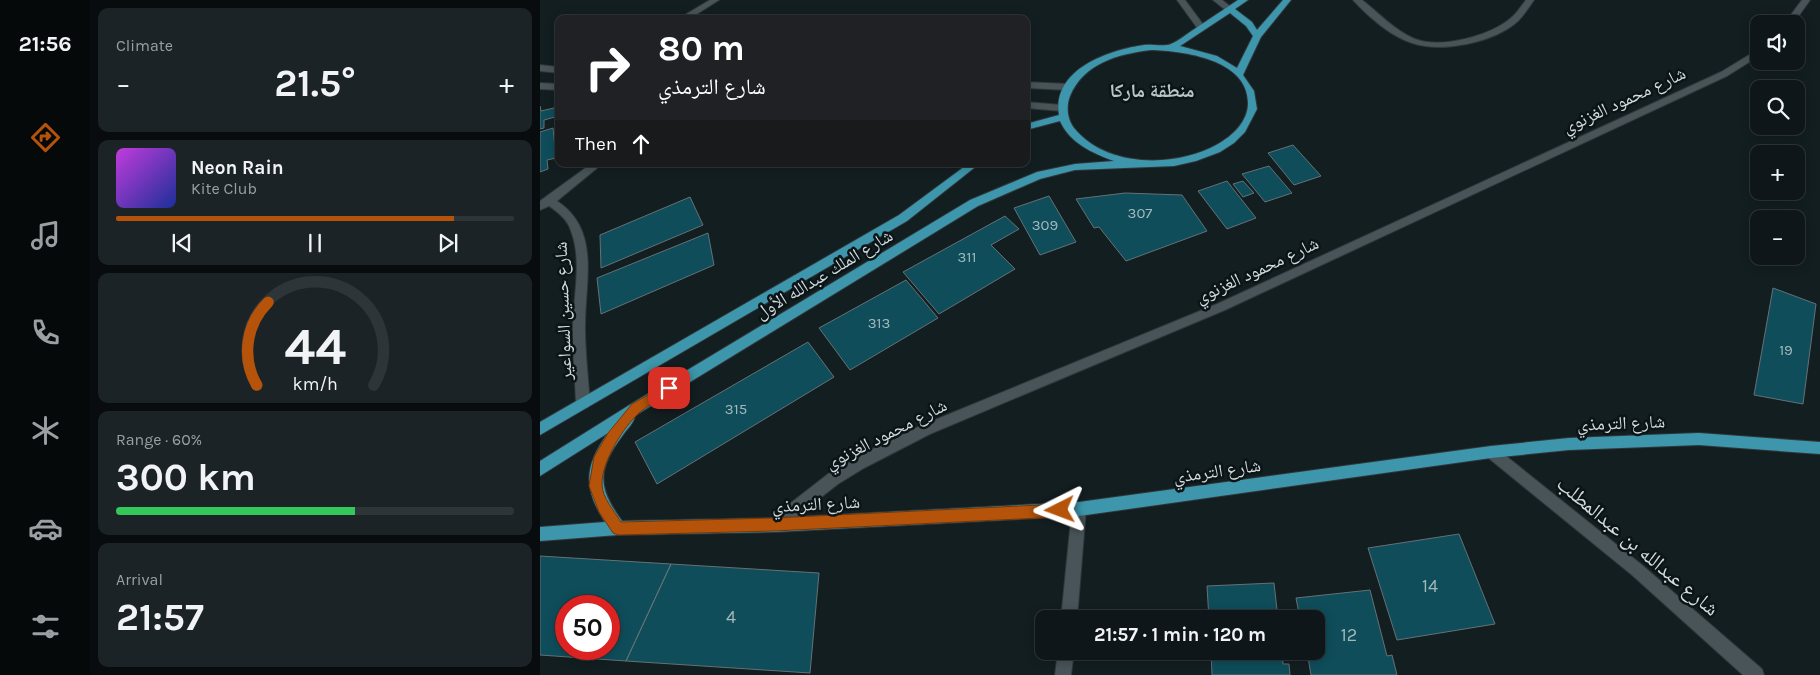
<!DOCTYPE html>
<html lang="en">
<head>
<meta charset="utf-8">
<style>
	body { margin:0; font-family:Karla,"Noto Naskh Arabic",sans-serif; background:#1c2326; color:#f1f3f6; height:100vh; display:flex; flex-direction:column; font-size:19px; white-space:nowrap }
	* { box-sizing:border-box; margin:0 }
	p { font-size:16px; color:#9b9fa2 }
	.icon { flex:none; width:28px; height:28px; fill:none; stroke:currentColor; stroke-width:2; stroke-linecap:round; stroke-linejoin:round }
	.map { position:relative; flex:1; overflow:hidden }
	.drawer { display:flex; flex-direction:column; gap:8px; padding:8px; background:#080c0e; width:450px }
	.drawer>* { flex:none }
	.guide { position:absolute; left:15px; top:15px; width:475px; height:152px; border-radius:10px; box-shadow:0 2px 12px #0003,0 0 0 1px #2e3538; background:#202124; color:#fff; overflow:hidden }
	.tools { position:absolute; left:1210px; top:15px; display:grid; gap:10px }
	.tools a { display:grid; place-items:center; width:55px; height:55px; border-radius:10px; background:#0e1619; box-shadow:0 2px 12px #0003,0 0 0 1px #2e3538; font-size:25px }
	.speed { position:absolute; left:15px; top:595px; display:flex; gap:10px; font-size:25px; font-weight:700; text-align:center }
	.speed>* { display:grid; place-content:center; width:65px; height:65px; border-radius:50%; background:#0e1619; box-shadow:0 2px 12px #0003,0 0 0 1px #2e3538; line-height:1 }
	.speed .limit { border:8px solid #d22; background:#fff; color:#111 }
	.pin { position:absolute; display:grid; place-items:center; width:42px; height:42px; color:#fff; margin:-21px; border-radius:10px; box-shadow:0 2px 8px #0006 }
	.me { position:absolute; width:55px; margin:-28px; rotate:267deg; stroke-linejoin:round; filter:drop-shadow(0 0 4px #0008) }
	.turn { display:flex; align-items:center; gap:18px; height:105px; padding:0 20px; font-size:22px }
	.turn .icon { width:65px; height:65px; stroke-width:2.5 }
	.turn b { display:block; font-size:35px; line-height:42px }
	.then { display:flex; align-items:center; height:48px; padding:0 20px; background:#0003; gap:10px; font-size:19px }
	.big { font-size:38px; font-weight:700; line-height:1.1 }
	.drawer .tile { flex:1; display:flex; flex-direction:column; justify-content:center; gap:8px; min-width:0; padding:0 18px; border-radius:10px; background:#1c2326 }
	.drawer .dial { align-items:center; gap:0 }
	.dial svg { height:130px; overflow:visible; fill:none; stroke:#2e3538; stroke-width:7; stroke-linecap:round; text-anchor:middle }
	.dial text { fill:#f1f3f6; stroke:none }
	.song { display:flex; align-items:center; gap:15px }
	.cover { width:60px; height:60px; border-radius:8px; background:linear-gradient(135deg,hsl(290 70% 55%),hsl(230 70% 35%)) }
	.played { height:5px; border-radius:2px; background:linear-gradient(90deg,#b45309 85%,#2e3538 85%) }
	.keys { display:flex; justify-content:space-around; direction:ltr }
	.heat { display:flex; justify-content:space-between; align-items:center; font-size:28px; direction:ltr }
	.charge { height:8px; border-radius:4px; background:linear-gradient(90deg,#34c759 60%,#2e3538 0) }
	.trip { position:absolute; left:495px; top:610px; width:290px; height:50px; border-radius:10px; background:#0e1619; box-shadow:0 2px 12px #0003,0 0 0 1px #2e3538; font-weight:700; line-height:50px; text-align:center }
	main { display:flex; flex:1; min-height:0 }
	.dock { display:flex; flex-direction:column; width:90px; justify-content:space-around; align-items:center; background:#06090a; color:#9b9fa2 }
	.dock .icon { width:35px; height:35px }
	.dock .selected { color:#b45309 }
	.dock b { font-size:22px; color:#f1f3f6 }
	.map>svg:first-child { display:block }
	.building { fill:#0f4d5b; stroke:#657175; fill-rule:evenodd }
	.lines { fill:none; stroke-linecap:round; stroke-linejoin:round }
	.minor-casing { stroke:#303639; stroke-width:2 }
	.major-casing { stroke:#303639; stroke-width:2 }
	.minor { fill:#485458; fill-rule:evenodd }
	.major { fill:#3d96ab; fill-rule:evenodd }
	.route { fill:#b45309; stroke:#753606 }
	.labels { text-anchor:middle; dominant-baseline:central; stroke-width:5; stroke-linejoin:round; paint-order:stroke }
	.number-label { font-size:15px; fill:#a3b8bc }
	.street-label { font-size:18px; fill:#d4dbdd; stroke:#0b1518 }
	.near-number-label { font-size:18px; fill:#a3b8bc }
	.far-district-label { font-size:19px; font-weight:bold; fill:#b8c6ca; stroke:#0b1518 }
	.near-street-label { font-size:21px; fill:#d4dbdd; stroke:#0b1518 }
</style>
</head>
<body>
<main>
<nav class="dock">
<b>21:56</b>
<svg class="icon selected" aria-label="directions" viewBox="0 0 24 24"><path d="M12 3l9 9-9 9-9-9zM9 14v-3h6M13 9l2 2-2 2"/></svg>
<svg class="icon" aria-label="music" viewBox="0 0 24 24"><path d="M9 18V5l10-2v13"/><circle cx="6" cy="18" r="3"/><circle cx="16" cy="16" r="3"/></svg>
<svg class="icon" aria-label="phone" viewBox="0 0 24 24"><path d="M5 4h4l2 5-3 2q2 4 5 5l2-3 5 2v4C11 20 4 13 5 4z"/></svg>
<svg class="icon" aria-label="climate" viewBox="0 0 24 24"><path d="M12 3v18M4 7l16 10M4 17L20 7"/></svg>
<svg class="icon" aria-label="car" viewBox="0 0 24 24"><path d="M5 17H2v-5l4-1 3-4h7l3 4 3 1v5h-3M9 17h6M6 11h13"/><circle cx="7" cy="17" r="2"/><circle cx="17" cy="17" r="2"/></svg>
<svg class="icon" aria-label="filters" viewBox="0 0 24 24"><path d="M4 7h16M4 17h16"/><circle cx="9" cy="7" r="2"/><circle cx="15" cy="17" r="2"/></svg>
</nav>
<section class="drawer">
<div class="tile"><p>Climate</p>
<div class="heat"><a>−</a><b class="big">21.5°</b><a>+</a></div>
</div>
<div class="tile">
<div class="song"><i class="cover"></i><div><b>Neon Rain</b><p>Kite Club</p></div></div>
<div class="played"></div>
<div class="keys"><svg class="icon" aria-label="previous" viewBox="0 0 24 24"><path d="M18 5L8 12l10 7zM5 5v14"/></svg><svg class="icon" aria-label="pause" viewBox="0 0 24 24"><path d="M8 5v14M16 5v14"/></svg><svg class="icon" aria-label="next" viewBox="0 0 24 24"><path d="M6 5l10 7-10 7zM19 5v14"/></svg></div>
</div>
<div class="tile dial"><svg viewBox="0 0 100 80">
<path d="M14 69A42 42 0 1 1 86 69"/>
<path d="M14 69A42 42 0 0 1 21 18" stroke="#b45309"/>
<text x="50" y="56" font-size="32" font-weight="700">44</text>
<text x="50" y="72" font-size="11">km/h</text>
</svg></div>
<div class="tile"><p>Range · 60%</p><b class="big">300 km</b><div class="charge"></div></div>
<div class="tile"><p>Arrival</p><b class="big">21:57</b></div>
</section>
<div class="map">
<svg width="1280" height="675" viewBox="0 0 1280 675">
	<rect width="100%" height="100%" fill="#131e21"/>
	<!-- building -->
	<path class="building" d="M0 106 1 111 18 107 19 116 4 120V128L0 129Z
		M13 128 16 158 7 160 8 169 0 172V132Z
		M753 145 781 176 754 185 728 153Z
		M729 166 752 193 725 202 702 174Z
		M687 181 716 218 687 229 658 191Z
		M703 181 714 193 703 197 693 184Z
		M585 193 642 195 667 231 586 261 559 227 554 228 536 199Z
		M509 196 536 242 500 255 474 208Z
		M150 197 163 225 61 268 60 235Z
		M465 216 479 229 451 245 475 269 399 314 363 272Z
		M168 233 174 265 61 314 57 278Z
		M366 280 398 318 310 370 279 328Z
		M1233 288 1276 304 1263 404 1214 395Z
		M268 342 294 377 117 484 95 442Z
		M919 534 955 624 857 640 828 548Z
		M0 556 131 564 86 661 0 655ZM26 606H69V649H26Z
		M131 564 279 573 270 673 86 661Z
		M734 583 738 619H669L667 586Z
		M830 590 847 656 852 655 857 675H771L767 651H776V619H760L756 598Z
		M671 651H742L743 664H749L750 675H672Z"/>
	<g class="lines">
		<defs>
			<path id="minor" d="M170 0H179L149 19H138Z
				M637 0H645L665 27 664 29H658Z
				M673 0H682L695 10 688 12Z
				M813 0H822C839 13 855 31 875 39 901 49 950 36 971 18 977 13 981 6 986 0H994C989 7 984 15 978 21 954 43 901 53 872 43 850 36 828 16 813 0Z
				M1262 0H1270L1253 24H1244Z
				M1219 49V56L1187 76 685 310 390 434 324 468 298 484 239 530 234 532 229 530 227 525 229 520 288 474 314 458 380 426 677 304 1181 72Z
				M0 65 19 67V73L0 71Z
				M486 82 528 84 533 87 528 90 486 88Z
				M0 83 19 84V90L0 89Z
				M486 102 522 105 527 108 522 111 486 108Z
				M51 164H62L17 201C61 230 45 281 45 326 45 351 48 377 50 403L48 407 43 409 38 407 36 403C35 376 32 349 33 323 34 293 42 260 31 231 28 220 18 212 9 206L0 210V201Z
				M951 446 956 448 1102 565 1222 669 1224 675H1203L1092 575 946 456 944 452 946 448Z
				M539 502 544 504 546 509 537 619H521L532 509 534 504Z
				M518 651H534L531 675H515Z"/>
			<path id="major" d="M698 0H708L695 9 712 22 717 30 743 0H751L721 37 703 75 714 91 717 109 705 132 694 143 680 152 656 161 634 166 535 170 500 179 438 206 101 412 95 416C94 423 87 429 83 435 57 469 57 487 82 521L234 518 539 502 951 446 1029 438 1159 433 1280 442V454L1159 445 1029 450 951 458 539 516 234 532 78 535 0 541V527L65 522C43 488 44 466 68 433L0 476V461L91 404 430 200 497 172 535 164 574 161C552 153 530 143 520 121L486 130V124L519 115C512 69 569 50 604 45 612 44 624 47 631 44 638 41 644 36 650 32 666 21 682 11 698 0ZM690 13 706 26 713 36 697 68 677 56 640 46ZM611 50C643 51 708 59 708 103 708 122 692 136 678 144 636 168 566 168 534 128 527 119 526 106 530 96 544 63 578 54 611 50Z
				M428 164H439L367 221 0 435V422L359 215Z"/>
		</defs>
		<!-- minor casing -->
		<use href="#minor" class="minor-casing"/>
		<!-- major casing -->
		<use href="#major" class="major-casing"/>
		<!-- minor -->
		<use href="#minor" class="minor"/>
		<!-- major -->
		<use href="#major" class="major"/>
	</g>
	<!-- route -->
	<path class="route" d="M129 383 133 384 135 388 133 392C123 398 110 404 100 412 84 426 61 462 62 485 62 497 75 512 81 522L234 518 520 504 525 506 527 510 525 515 520 517 234 531 78 535 73 533 59 512 49 486 54 457 68 433 92 404Z"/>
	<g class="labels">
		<!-- number labels -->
		<g class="number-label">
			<text x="600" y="213">307</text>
			<text x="505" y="225">309</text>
			<text x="427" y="257">311</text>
			<text x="339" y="323">313</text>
			<text x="1246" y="350">19</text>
			<text x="196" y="409">315</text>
		</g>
		<!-- street labels -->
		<g class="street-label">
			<text transform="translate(1084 100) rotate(-25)">شارع محمود الغزنوي</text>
			<text transform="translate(717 270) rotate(-25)">شارع محمود الغزنوي</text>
			<text transform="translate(284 274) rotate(-31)">شارع الملك عبدالله الأول</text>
			<text transform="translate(23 311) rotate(-92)">شارع حسين السواعير</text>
			<text transform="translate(1081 423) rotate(-2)">شارع الترمذي</text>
			<text transform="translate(346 434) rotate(-27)">شارع محمود الغزنوي</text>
			<text transform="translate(677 471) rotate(-8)">شارع الترمذي</text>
			<text transform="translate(276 504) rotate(-3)">شارع الترمذي</text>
		</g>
		<!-- near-number labels -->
		<g class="near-number-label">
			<text x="890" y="586">14</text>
			<text x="191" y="617">4</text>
			<text x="809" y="635">12</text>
		</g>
		<!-- far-district labels -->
		<g class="far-district-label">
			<text x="612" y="91">منطقة ماركا</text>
		</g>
		<!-- near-street labels -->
		<g class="near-street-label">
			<text transform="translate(1098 546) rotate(40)">شارع عبدالله بن عبدالمطلب</text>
		</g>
	</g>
</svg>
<div class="tools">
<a><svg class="icon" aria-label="sound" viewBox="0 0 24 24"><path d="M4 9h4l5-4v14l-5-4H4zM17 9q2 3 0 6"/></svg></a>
<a><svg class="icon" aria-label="search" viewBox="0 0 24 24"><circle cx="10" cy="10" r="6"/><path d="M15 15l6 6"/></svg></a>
<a>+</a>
<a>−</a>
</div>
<div class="speed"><div class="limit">50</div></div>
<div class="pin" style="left:129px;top:388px;background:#d93025"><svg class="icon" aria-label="arrive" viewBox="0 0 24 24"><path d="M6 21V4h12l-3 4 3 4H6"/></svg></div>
<svg class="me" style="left:520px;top:510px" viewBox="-20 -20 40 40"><path d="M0-17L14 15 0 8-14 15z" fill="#b45309" stroke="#fff" stroke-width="4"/></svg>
<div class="trip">21:57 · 1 min · 120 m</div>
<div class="guide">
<div class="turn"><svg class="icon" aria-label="right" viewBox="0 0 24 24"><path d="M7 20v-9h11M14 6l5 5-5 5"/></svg><div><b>80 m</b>شارع الترمذي</div></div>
<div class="then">Then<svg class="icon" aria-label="ahead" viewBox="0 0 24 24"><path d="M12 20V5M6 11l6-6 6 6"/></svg></div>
</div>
</div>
</main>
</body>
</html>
